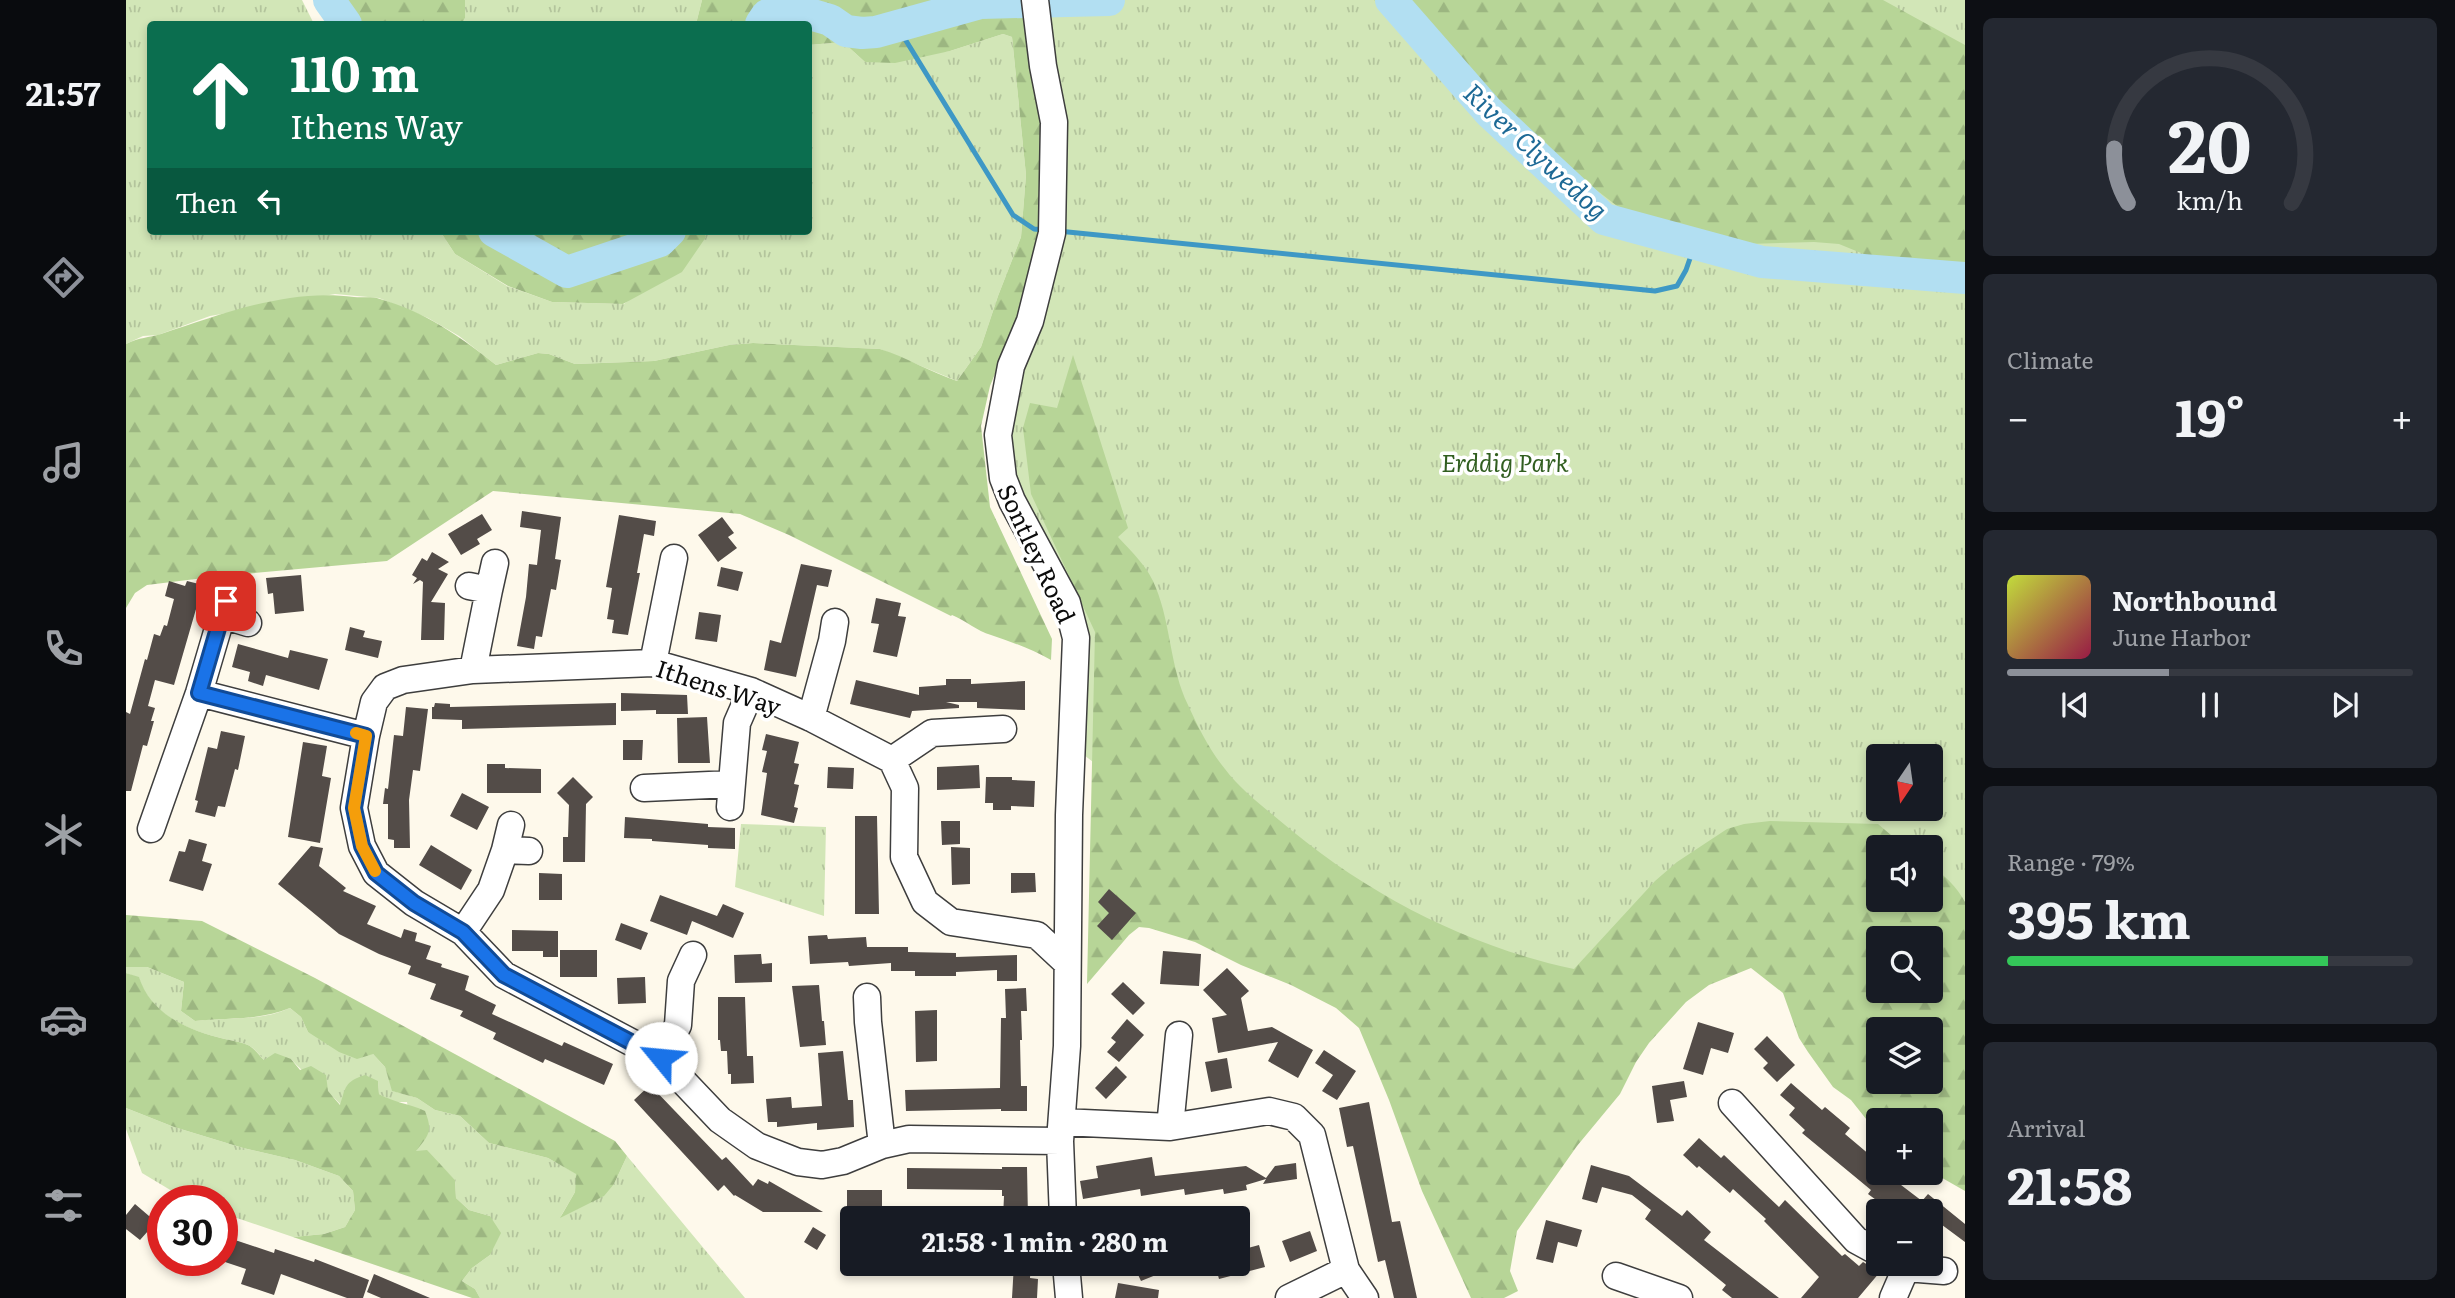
<!DOCTYPE html>
<html lang="en">
<head>
<meta charset="utf-8">
<style>
	body { margin:0; font-family:Literata,serif; background:#242831; color:#f1f3f6; height:100vh; display:flex; flex-direction:column; font-size:26px; white-space:nowrap }
	* { box-sizing:border-box; margin:0 }
	p { font-size:23px; color:#9ea1a6 }
	.icon { flex:none; width:38px; height:38px; fill:none; stroke:currentColor; stroke-width:2; stroke-linecap:round; stroke-linejoin:round }
	.map { position:relative; flex:1; overflow:hidden }
	.drawer { display:flex; flex-direction:column; gap:18px; padding:18px; background:#0d0f14; width:490px }
	.drawer>* { flex:none }
	.hud { position:absolute; left:21px; top:21px; width:665px; height:214px; border-radius:7px; box-shadow:0 4px 10px #0003; background:#0b6e4f; color:#fff; overflow:hidden }
	.needle { width:46px; rotate:193deg }
	.fabs { position:absolute; left:1740px; top:744px; display:grid; gap:14px }
	.fabs a { display:grid; place-items:center; width:77px; height:77px; border-radius:7px; background:#171b24; box-shadow:0 4px 10px #0003; font-size:35px }
	.speed { position:absolute; left:21px; top:1185px; display:flex; gap:14px; font-size:35px; font-weight:700; text-align:center }
	.speed>* { display:grid; place-content:center; width:91px; height:91px; border-radius:50%; background:#171b24; box-shadow:0 4px 10px #0003; line-height:1 }
	.speed .limit { border:10px solid #d22; background:#fff; color:#111 }
	.pin { position:absolute; display:grid; place-items:center; width:60px; height:60px; color:#fff; margin:-30px; border-radius:14px; box-shadow:0 4px 10px #0006 }
	.me { position:absolute; width:77px; margin:-38px; rotate:298deg; stroke-linejoin:round; filter:drop-shadow(0 0 5px #0008) }
	.turn { display:flex; align-items:center; gap:24px; height:147px; padding:0 28px; font-size:32px }
	.turn .icon { width:91px; height:91px; stroke-width:2.5 }
	.turn b { display:block; font-size:49px; line-height:60px }
	.then { display:flex; align-items:center; height:66px; padding:0 28px; background:#0003; gap:14px; font-size:26px }
	.big { font-size:52px; font-weight:700; line-height:1.1 }
	.drawer .card { flex:1; display:flex; flex-direction:column; justify-content:center; gap:10px; min-width:0; padding:0 24px; border-radius:10px; background:#242831 }
	.drawer .dial { align-items:center; gap:0 }
	.dial svg { height:182px; overflow:visible; fill:none; stroke:#363941; stroke-width:7; stroke-linecap:round; text-anchor:middle }
	.dial text { fill:#f1f3f6; stroke:none }
	.song { display:flex; align-items:center; gap:21px }
	.cover { width:84px; height:84px; border-radius:10px; background:linear-gradient(135deg,hsl(70 70% 55%),hsl(340 70% 35%)) }
	.played { height:7px; border-radius:4px; background:linear-gradient(90deg,#8c9099 40%,#363941 40%) }
	.keys { display:flex; justify-content:space-around; direction:ltr }
	.heat { display:flex; justify-content:space-between; align-items:center; font-size:38px; direction:ltr }
	.charge { height:10px; border-radius:5px; background:linear-gradient(90deg,#34c759 79%,#363941 0) }
	.trip { position:absolute; left:714px; top:1206px; width:410px; height:70px; border-radius:7px; background:#171b24; box-shadow:0 4px 10px #0003; font-weight:700; line-height:70px; text-align:center }
	main { display:flex; flex:1; min-height:0 }
	.dock { display:flex; flex-direction:column; width:126px; justify-content:space-around; align-items:center; background:#090b0e; color:#9ea1a6 }
	.dock .icon { width:49px; height:49px }
	.dock .on { color:#8c9099 }
	.dock b { font-size:32px; color:#f1f3f6 }
	.map>svg:first-child { display:block }
	.grass { fill:url(#grass-tufts); fill-rule:evenodd }
	.forest { fill:url(#forest-firs); fill-rule:evenodd }
	.lines { fill:none; stroke-linecap:round; stroke-linejoin:round }
	.stream { stroke:#3e98c5; stroke-width:5 }
	.river { stroke:#b2dff2; stroke-width:32 }
	.building { fill:#534c48 }
	.minor-casing { stroke:#3e3e3e; stroke-width:29 }
	.minor { stroke:#fff; stroke-width:26 }
	.route-casing { stroke:#114b97; stroke-width:18 }
	.route { stroke:#1a73e8; stroke-width:12 }
	.slow { stroke:#f59e0b; stroke-width:12 }
	.labels { text-anchor:middle; dominant-baseline:central; stroke-width:7; stroke-linejoin:round; paint-order:stroke }
	.park-label { font-size:24px; font-style:italic; fill:#315e20; stroke:#fff }
	.street-label { font-size:24px; fill:#0b0b0b; stroke:#fff }
	.water-label { font-size:26px; font-style:italic; fill:#1d6995; stroke:#fff }
</style>
</head>
<body>
<main>
<nav class="dock">
<b>21:57</b>
<svg class="icon on" aria-label="directions" viewBox="0 0 24 24"><path d="M12 3l9 9-9 9-9-9zM9 14v-3h6M13 9l2 2-2 2"/></svg>
<svg class="icon" aria-label="music" viewBox="0 0 24 24"><path d="M9 18V5l10-2v13"/><circle cx="6" cy="18" r="3"/><circle cx="16" cy="16" r="3"/></svg>
<svg class="icon" aria-label="phone" viewBox="0 0 24 24"><path d="M5 4h4l2 5-3 2q2 4 5 5l2-3 5 2v4C11 20 4 13 5 4z"/></svg>
<svg class="icon" aria-label="climate" viewBox="0 0 24 24"><path d="M12 3v18M4 7l16 10M4 17L20 7"/></svg>
<svg class="icon" aria-label="car" viewBox="0 0 24 24"><path d="M5 17H2v-5l4-1 3-4h7l3 4 3 1v5h-3M9 17h6M6 11h13"/><circle cx="7" cy="17" r="2"/><circle cx="17" cy="17" r="2"/></svg>
<svg class="icon" aria-label="filters" viewBox="0 0 24 24"><path d="M4 7h16M4 17h16"/><circle cx="9" cy="7" r="2"/><circle cx="15" cy="17" r="2"/></svg>
</nav>
<div class="map">
<svg width="1839" height="1298" viewBox="0 0 1839 1298">
	<defs>
		<pattern id="grass-tufts" width="24" height="20" patternUnits="userSpaceOnUse" patternTransform="scale(1.75)"><rect width="24" height="20" fill="#d2e6b7"/><path d="M3 7l-1-3M5 7V3M7 7l1-3M15 17l-1-3M17 17v-4M19 17l1-3" fill="none" stroke="#b3c49c"/></pattern>
		<pattern id="forest-firs" width="22" height="20" patternUnits="userSpaceOnUse" patternTransform="scale(1.75)"><rect width="22" height="20" fill="#b7d597"/><path d="M5 1l3.5 6h-7zM16 11l3.5 6h-7z" fill="#9cb681"/></pattern>
	</defs>
	<rect width="100%" height="100%" fill="#fef9eb"/>
	<!-- grass -->
	<path class="grass" d="M0 0H176L188 24H24V231H314L329 254 381 286 426 302 498 304 580 237 579 231H682L683 45 717 42 739 62 824 51 877 34 886 37 900 175 895 237 872 296 855 347 831 381 754 349 627 343 603 345 528 361 449 364 423 354 412 353 370 365 333 336 302 318 253 298 209 294 84 316 32 335 17 336 0 344Z
		M339 0H576L570 24H336L339 18Z
		M909 0H1839V1088L1804 1029H1778L1674 897 1299 1018 945 745 950 637 877 478 904 321ZM1752 756H1804V808H1752ZM1752 847H1804V900H1752ZM1752 938H1804V990H1752Z
		M615 824 700 827 698 916 609 887Z
		M0 967H21L58 982 55 1011 69 1021C101 1017 133 1022 164 1008L175 1017 182 1032 247 1054 259 1067 267 1091 291 1098 309 1110 334 1116 363 1143 422 1158 451 1174 449 1192 435 1216 488 1184 501 1156 619 1298H354L349 1289 336 1281 346 1268 364 1255V1216L343 1210 330 1198 329 1180 314 1165 289 1152 281 1102H267L253 1094 252 1081 215 1105C200 1088 180 1076 165 1059L138 1060C134 1055 128 1048 122 1045 113 1041 101 1040 91 1037 57 1028 24 1013 13 978L0 973Z
		M0 1108 48 1127 117 1148 169 1160 213 1176 227 1191 229 1210 219 1227 198 1234 167 1237 96 1213V1200H61L16 1173 0 1129Z"/>
	<!-- forest -->
	<path class="forest" d="M204 0H339V18L336 24H216Z
		M576 0H912L921 117 920 218 901 296 864 386 855 426 864 507 926 639 925 660C905 649 886 642 865 635 851 631 839 620 826 615L825 616 663 535 614 514 367 491 261 561 107 575 96 573 86 577 21 585 9 593 0 608V344C14 337 22 338 35 334 97 314 162 288 228 297 236 298 246 296 254 299 298 311 335 337 370 365L412 353 423 354 449 364 528 361 603 345 627 343 754 349C780 357 804 372 831 381L855 347 872 296 895 237 900 175 886 37 877 34 824 51 769 63 739 62 717 42 683 45 682 24H570Z
		M1248 0H1757L1839 45V274L1740 255 1713 244 1688 242 1591 245 1556 242 1537 237 1517 226 1434 162 1421 144 1394 121 1385 129 1303 47Z
		M314 231H579L580 237 556 272 497 304 426 302 382 286 329 254Z
		M947 355 1002 528 992 537C1006 552 1023 568 1030 588 1045 625 1044 668 1062 705 1072 727 1084 751 1099 769 1114 789 1134 804 1153 820 1237 892 1339 946 1448 969L1529 881 1551 862 1601 829 1618 824 1644 821 1752 824 1779 847H1752V900H1804V866C1818 874 1831 887 1839 902V1191L1804 1171V1120H1752V1134L1725 1100 1707 1087 1682 1052 1673 1038 1657 993 1625 968 1583 985 1560 1002 1523 1043 1510 1062 1494 1094 1451 1146 1391 1231 1384 1271 1392 1291 1378 1298H1345L1296 1191 1263 1100 1233 1028 1210 1008 1165 985 1115 965 1069 942 1023 928 1013 927 1003 935 961 984 969 632 905 494 897 428 904 403 931 408ZM1752 938H1804V990H1752ZM1752 1029H1804V1082H1752Z
		M0 915 76 921 189 978 489 1141 501 1156 488 1184 478 1196 434 1218 449 1192 450 1174 422 1158 363 1143 334 1116 309 1110 291 1098 266 1091 259 1067 247 1054 231 1059 213 1052 182 1032 175 1017 164 1008C133 1021 102 1017 69 1021L55 1011 58 982 21 967H0Z
		M0 973 13 977C24 1012 57 1028 91 1037 101 1040 113 1041 122 1045 128 1048 133 1055 138 1060L149 1053 165 1059 174 1070 185 1066 200 1075 202 1091 214 1105C220 1087 218 1082 239 1075L252 1081 253 1094C269 1103 282 1103 299 1111 307 1131 303 1135 290 1151L301 1150 329 1180 330 1198 343 1210 364 1216 375 1233 364 1255 346 1268 336 1281 349 1289 354 1298H346L167 1237 198 1234 219 1227 229 1210 227 1191 213 1176 169 1160 117 1148 48 1127 0 1108Z"/>
	<g class="lines">
		<!-- stream -->
		<path class="stream" d="M771 26 887 215 908 229 919 230
			M932 231 1529 291 1551 286 1560 270 1569 244"/>
		<!-- river -->
		<path class="river" d="M203 0 220 24
			M1265 0 1363 112 1478 219 1636 262 1839 278
			M635 24 641 15 666 9 704 20 720 31 736 33 750 32 854 3 983 0
			M368 231 441 272 534 241 544 231"/>
	</g>
	<!-- building -->
	<path class="building" d="M396 511 435 517 429 559 435 560 430 590 425 589 416 637 410 636 408 649 391 646 400 597 403 564 411 565 415 530 394 527Z
		M356 514 366 530 351 539 354 544 335 555 322 534Z
		M493 515 530 521 528 536 518 534 511 573H514L502 635 486 633 488 620 481 619 486 588 480 587Z
		M596 517 608 533 602 537 611 548 592 562 572 535Z
		M306 552 323 562 312 569 322 574 305 602 319 603 318 640H295L297 582 294 580 287 584 291 578 286 575 296 558 301 561Z
		M675 564 706 570 702 587 691 585 670 677 638 670 644 640 655 643Z
		M595 567 617 572 612 591 591 586Z
		M175 575 178 611 149 614 147 593 142 594 140 578Z
		M43 581 59 586 61 581 77 585 48 685 29 680 22 706 29 708 25 721H28L21 746 17 745 5 791H0V712L4 714 19 659 21 660 28 634 34 636 38 625 41 626 48 599 39 596Z
		M750 598 775 603 772 616 780 617 771 657 747 652 753 624 745 623Z
		M573 612 595 615 591 642 569 639Z
		M224 627 239 631 237 637 256 641 252 658 219 650Z
		M112 644 162 658 164 650 202 659 193 690 140 675 137 686 122 681 124 672 106 667Z
		M820 679H845V684L899 681V710L851 708V702H820L833 705V708L786 711 784 718 724 704 730 680 793 695V687L820 685Z
		M495 693 561 695 562 714H530V710L495 711Z
		M309 703 324 704V707L490 703V725L336 729V720L306 719V707H308Z
		M280 707 302 709 294 771 287 770 283 800 284 848H268V840L262 839V804H257L259 788 262 789 268 735 277 736Z
		M581 717 584 763H552L551 718Z
		M95 731 119 736 112 770 109 769 99 807 92 806 89 817 69 812 72 801 69 800 82 747 91 749Z
		M640 734 673 742 668 763 673 764 668 784 673 785 668 807 672 808 668 823 635 815 641 773 636 772 641 751 636 750Z
		M497 740H517L516 760H497Z
		M177 742 201 746 196 776 205 778 194 843 162 837Z
		M361 764H379V768L415 769V793H361Z
		M853 765 854 788 811 790V767Z
		M702 767 728 768 727 789 701 788Z
		M447 777 467 797 460 804 459 862H437V837H442L443 805 431 793Z
		M860 777H886V780L909 781 908 807 885 806V810H867V803H859Z
		M336 793 363 807 351 830 324 816Z
		M729 816H751L753 914H729Z
		M499 817 582 824V827L609 828V849L582 848V845L526 841V839L498 838Z
		M815 821H834V844L816 845Z
		M63 839 81 844 76 861 86 864 77 891 43 881 53 851 59 852Z
		M305 845 346 870 335 890 293 865Z
		M185 846 197 848 193 866 220 888 217 891 250 906 241 924 275 938 278 929 291 933 289 941 305 946 300 959 316 964 315 967 343 976 339 990 370 1005 366 1014 436 1046 438 1042 487 1064 478 1085 419 1059 417 1063 367 1039 370 1033 334 1016 337 1011 304 999 310 984 282 974 285 966 253 954 213 934 179 906 152 884Z
		M825 847 844 848V884L826 885Z
		M413 873 436 874V900H413Z
		M885 873H909L910 892 885 893Z
		M983 889 1010 913 986 940 971 926 983 913 972 902Z
		M534 895 591 916 597 904 618 913 607 938 566 921 561 935 524 921Z
		M495 923 522 933 515 950 489 940Z
		M386 930 432 931V957H417V951H386Z
		M701 935 702 939 740 937 741 947H782V952L830 953V957L891 955V981H871V970L830 972V976H789V971H765V963L723 966 722 962 684 964 682 936Z
		M434 950H471V977H434Z
		M1037 951 1075 954 1073 986 1034 984Z
		M635 954 636 964 646 963V982L609 983 608 955Z
		M1101 968 1123 991 1115 998 1122 1031 1146 1027 1187 1050 1172 1078 1142 1061 1152 1042 1092 1053 1086 1018 1101 1015 1077 990Z
		M519 977 520 1003 492 1004 491 978Z
		M997 982 1019 1003 1007 1015 985 994Z
		M693 985 696 1021H698L700 1045 674 1047 666 986Z
		M900 988 901 1011H895L896 1040H894L895 1086H901V1111H875V1109L780 1111 779 1090 874 1088 875 1018H880L879 989Z
		M592 997H619L621 1056H627L628 1083 605 1084V1074H602L601 1051H595L594 1040H592Z
		M811 1010V1061L790 1062 789 1011Z
		M1001 1019 1018 1035 993 1062 981 1052 990 1042 985 1038Z
		M1572 1022 1608 1033 1602 1053 1585 1048 1577 1075 1557 1069Z
		M1641 1036 1669 1065 1651 1082 1637 1068 1642 1063 1628 1049Z
		M1198 1050 1230 1071 1211 1100 1196 1091 1207 1075 1189 1063Z
		M717 1051 722 1100H727L728 1127 691 1130V1123L651 1127V1122H642L640 1099 665 1097 666 1108 696 1106 692 1053Z
		M1101 1058 1106 1088 1085 1092 1079 1062Z
		M990 1066 1001 1077 980 1099 969 1088Z
		M1558 1081 1561 1097 1544 1100 1548 1121 1531 1123 1526 1086Z
		M1665 1083 1696 1110 1699 1107 1724 1128 1719 1134 1751 1161 1748 1165 1752 1168V1172H1758L1796 1201 1802 1194 1839 1224V1242L1804 1216V1211H1765L1742 1194 1745 1190 1676 1133 1679 1130 1663 1115 1669 1108 1654 1095Z
		M524 1085 596 1160 600 1157 627 1186 632 1179 642 1184 643 1181 697 1212H637L609 1195 608 1196 598 1185 592 1191 508 1100Z
		M1243 1102 1266 1222 1274 1221 1291 1298H1268L1259 1260 1252 1262 1227 1146 1221 1147 1213 1108Z
		M1573 1138 1595 1158 1598 1155 1653 1207 1659 1200 1716 1256 1719 1254 1733 1266 1737 1262 1754 1272 1732 1298H1675L1693 1277 1638 1221 1640 1219 1607 1189 1604 1193 1573 1166 1571 1168 1557 1155Z
		M1026 1157 1029 1176 1120 1166 1140 1178 1149 1166 1170 1163 1171 1179 1137 1184 1140 1179 1120 1185 1121 1190 1098 1194 1097 1189 1059 1195 1058 1189 1015 1196 1014 1189 957 1199 954 1181 972 1178 970 1166Z
		M1465 1165 1503 1176 1556 1216 1561 1210 1585 1232 1578 1240 1653 1298H1606L1596 1290 1600 1285 1519 1219 1525 1210 1506 1195 1476 1187 1471 1203 1456 1199Z
		M876 1167H901L902 1218H877L878 1196H876V1190L781 1189V1168L876 1169Z
		M721 1190H756V1212H721Z
		M9 1204 30 1222 14 1240 0 1229V1215Z
		M1420 1220 1456 1230 1451 1247 1432 1242 1427 1263 1410 1259Z
		M687 1227 700 1235 691 1250 678 1242Z
		M1184 1231 1191 1251 1164 1262 1156 1241Z
		M100 1237 148 1253 149 1249 188 1262 189 1259 243 1280 237 1298H221L155 1274 148 1295 115 1284 120 1269 96 1261V1247Z
		M1133 1245 1139 1267 1093 1279 1089 1264H1111V1251Z
		M888 1264H905L904 1278 912 1279 911 1298H886Z
		M1007 1264H1057L1015 1281Z
		M248 1274 304 1298H255L241 1292Z
		M992 1283 1033 1290 1032 1298H989Z"/>
	<g class="lines">
		<defs>
			<path id="minor" d="M909 0 917 66 928 122 926 233 904 321 885 366 872 435 877 478 886 501 941 603 950 638 943 815 941 1046 934 1141 937 1218
				M104 586 96 615 122 623
				M343 586 363 590 369 563
				M527 663 548 558
				M347 670 363 590
				M73 693 240 736
				M685 718 706 641 709 622
				M766 760 806 733 877 729
				M518 788 605 784
				M604 807 611 723 625 691
				M385 825 379 850 403 851
				M25 829 73 693 96 615
				M337 932 365 890 379 850
				M741 997 742 1022 756 1145
				M535 1058 552 1025 555 981 567 955
				M1606 1103 1730 1240 1752 1252
				M936 1122 1044 1127 1143 1111 1168 1117 1186 1135 1220 1270 1239 1298
				M1044 1127 1053 1035
				M934 1141 783 1139 756 1145 717 1161 696 1165 672 1162 631 1146 594 1120 535 1058 378 975 337 932 288 903 250 873 236 846 228 808 240 736 248 702 259 687 277 680 347 670 527 663 625 691 685 718 766 760 779 788 778 857 799 902 825 922 911 935 941 963
				M940 1264 943 1298
				M1780 1268 1818 1271
				M1490 1276 1553 1298
				M1163 1298 1220 1270
				M1767 1298 1780 1268 1772 1264"/>
		</defs>
		<!-- minor casing -->
		<use href="#minor" class="minor-casing"/>
		<!-- minor -->
		<use href="#minor" class="minor"/>
	</g>
	<g class="lines">
		<defs>
			<path id="route" d="M100 601 73 693 240 736 228 808 236 846 250 873 288 903 337 932 378 975 535 1058"/>
		</defs>
		<!-- route casing -->
		<use href="#route" class="route-casing"/>
		<!-- route -->
		<use href="#route" class="route"/>
		<!-- slow -->
		<path class="slow" d="M230 733 240 736 228 808 236 846 249 871"/>
	</g>
	<g class="labels">
		<!-- park labels -->
		<g class="park-label">
			<text x="1379" y="461">Erddig Park</text>
		</g>
		<!-- street labels -->
		<g class="street-label">
			<text transform="translate(912 553) rotate(65)">Sontley Road</text>
			<text transform="translate(593 686) rotate(18)">Ithens Way</text>
		</g>
		<!-- water labels -->
		<g class="water-label">
			<text transform="translate(1411 150) rotate(43)">River Clywedog</text>
		</g>
	</g>
</svg>
<div class="fabs">
<a><svg class="needle" viewBox="-14 -14 28 28"><path d="M0-13l5 13h-10z" fill="#e53935"/><path d="M0 13l5-13h-10z" fill="#9ea1a6"/></svg></a>
<a><svg class="icon" aria-label="sound" viewBox="0 0 24 24"><path d="M4 9h4l5-4v14l-5-4H4zM17 9q2 3 0 6"/></svg></a>
<a><svg class="icon" aria-label="search" viewBox="0 0 24 24"><circle cx="10" cy="10" r="6"/><path d="M15 15l6 6"/></svg></a>
<a><svg class="icon" aria-label="layers" viewBox="0 0 24 24"><path d="M12 4l9 5-9 5-9-5zM3 14l9 5 9-5"/></svg></a>
<a>+</a>
<a>−</a>
</div>
<div class="speed"><div class="limit">30</div></div>
<div class="pin" style="left:100px;top:601px;background:#d93025"><svg class="icon" aria-label="arrive" viewBox="0 0 24 24"><path d="M6 21V4h12l-3 4 3 4H6"/></svg></div>
<svg class="me" style="left:535px;top:1058px" viewBox="-20 -20 40 40"><circle r="19" fill="#fff"/><path d="M0-13L10 11 0 6-10 11z" fill="#1a73e8"/></svg>
<div class="trip">21:58 · 1 min · 280 m</div>
<div class="hud">
<div class="turn"><svg class="icon" aria-label="ahead" viewBox="0 0 24 24"><path d="M12 20V5M6 11l6-6 6 6"/></svg><div><b>110 m</b>Ithens Way</div></div>
<div class="then">Then<svg class="icon" aria-label="left" viewBox="0 0 24 24"><path d="M17 20v-9H6M10 6l-5 5 5 5"/></svg></div>
</div>
</div>
<section class="drawer">
<div class="card dial"><svg viewBox="0 0 100 80">
<path d="M14 69A42 42 0 1 1 86 69"/>
<path d="M14 69A42 42 0 0 1 8 45" stroke="#8c9099"/>
<text x="50" y="56" font-size="32" font-weight="700">20</text>
<text x="50" y="72" font-size="11">km/h</text>
</svg></div>
<div class="card"><p>Climate</p>
<div class="heat"><a>−</a><b class="big">19°</b><a>+</a></div>
</div>
<div class="card">
<div class="song"><i class="cover"></i><div><b>Northbound</b><p>June Harbor</p></div></div>
<div class="played"></div>
<div class="keys"><svg class="icon" aria-label="previous" viewBox="0 0 24 24"><path d="M18 5L8 12l10 7zM5 5v14"/></svg><svg class="icon" aria-label="pause" viewBox="0 0 24 24"><path d="M8 5v14M16 5v14"/></svg><svg class="icon" aria-label="next" viewBox="0 0 24 24"><path d="M6 5l10 7-10 7zM19 5v14"/></svg></div>
</div>
<div class="card"><p>Range · 79%</p><b class="big">395 km</b><div class="charge"></div></div>
<div class="card"><p>Arrival</p><b class="big">21:58</b></div>
</section>
</main>
</body>
</html>
